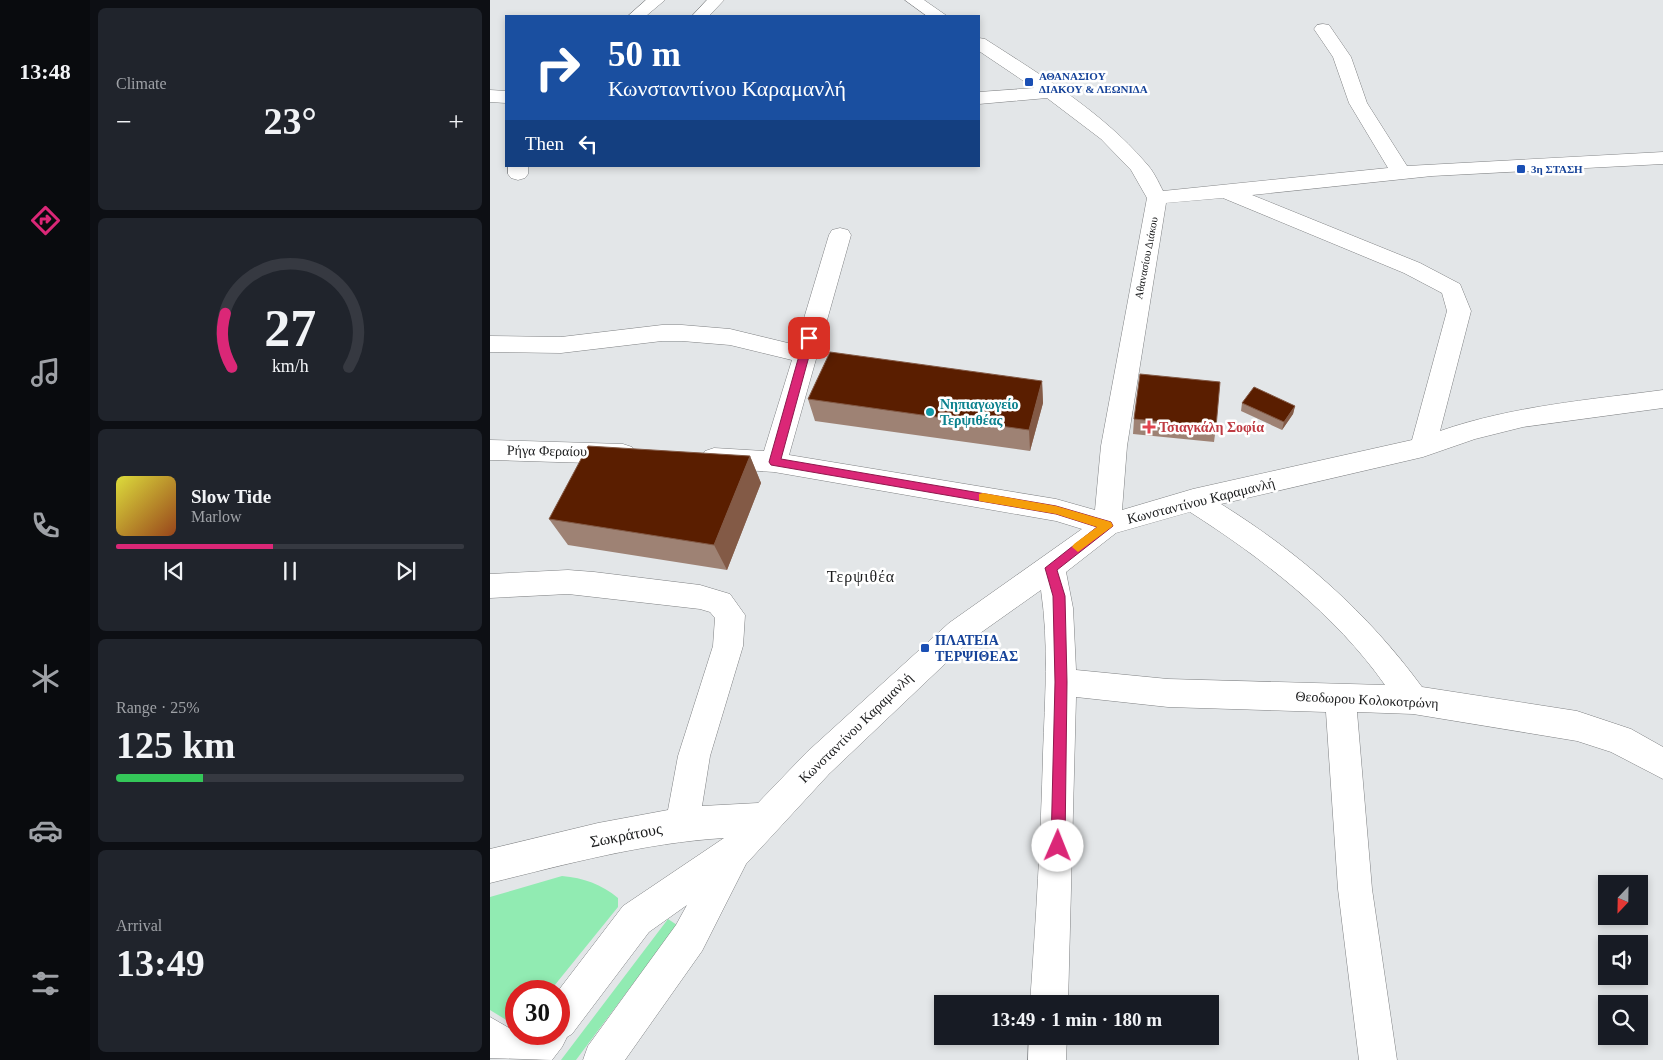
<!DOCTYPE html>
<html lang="en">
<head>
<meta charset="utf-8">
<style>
	body { margin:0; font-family:Georgia,serif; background:#20242c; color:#f1f3f6; height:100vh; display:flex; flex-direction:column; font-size:19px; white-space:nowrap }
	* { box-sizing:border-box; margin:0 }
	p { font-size:16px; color:#9ea1a6 }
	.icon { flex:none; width:28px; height:28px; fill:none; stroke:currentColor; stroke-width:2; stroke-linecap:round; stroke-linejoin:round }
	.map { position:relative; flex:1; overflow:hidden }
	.side { display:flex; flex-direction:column; gap:8px; padding:8px; background:#0d0f14; width:400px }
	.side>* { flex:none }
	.guide { position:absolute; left:15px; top:15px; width:475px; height:152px; border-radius:0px; box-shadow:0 2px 8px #0003; background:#1a4fa0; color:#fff; overflow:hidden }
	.needle { width:32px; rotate:202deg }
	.buttons { position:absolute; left:1108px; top:875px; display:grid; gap:10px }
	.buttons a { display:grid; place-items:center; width:50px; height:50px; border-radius:0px; background:#171b24; box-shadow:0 2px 8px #0003; font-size:25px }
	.speed { position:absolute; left:15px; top:980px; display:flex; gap:10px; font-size:25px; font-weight:700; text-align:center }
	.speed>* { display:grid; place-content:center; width:65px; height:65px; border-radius:50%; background:#171b24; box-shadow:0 2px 8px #0003; line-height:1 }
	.speed .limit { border:8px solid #d22; background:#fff; color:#111 }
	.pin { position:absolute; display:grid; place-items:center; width:42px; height:42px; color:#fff; margin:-21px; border-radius:10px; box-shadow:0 2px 8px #0006 }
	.me { position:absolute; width:55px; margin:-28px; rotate:1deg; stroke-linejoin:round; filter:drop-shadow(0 0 4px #0008) }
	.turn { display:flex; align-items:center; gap:18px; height:105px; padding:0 20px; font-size:22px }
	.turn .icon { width:65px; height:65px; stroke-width:2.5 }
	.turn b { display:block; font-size:35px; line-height:42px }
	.then { display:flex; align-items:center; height:48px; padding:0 20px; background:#0003; gap:10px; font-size:19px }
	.big { font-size:38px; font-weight:800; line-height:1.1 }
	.side .card { flex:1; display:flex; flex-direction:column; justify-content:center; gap:8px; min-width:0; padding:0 18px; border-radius:8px; background:#20242c }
	.side .dial { align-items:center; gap:0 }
	.dial svg { height:130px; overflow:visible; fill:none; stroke:#363941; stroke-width:7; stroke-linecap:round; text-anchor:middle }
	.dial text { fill:#f1f3f6; stroke:none }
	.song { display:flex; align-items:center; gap:15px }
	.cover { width:60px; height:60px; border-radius:8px; background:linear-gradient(135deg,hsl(60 70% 55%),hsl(20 70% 35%)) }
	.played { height:5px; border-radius:2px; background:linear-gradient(90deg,#db2777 45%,#363941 45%) }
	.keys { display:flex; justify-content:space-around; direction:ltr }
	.heat { display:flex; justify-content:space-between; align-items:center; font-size:28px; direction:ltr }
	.charge { height:8px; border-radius:4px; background:linear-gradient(90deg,#34c759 25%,#363941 0) }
	.trip { position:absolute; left:444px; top:995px; width:285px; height:50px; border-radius:0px; background:#171b24; box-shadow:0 2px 8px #0003; font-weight:800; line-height:50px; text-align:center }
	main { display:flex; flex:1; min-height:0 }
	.dock { display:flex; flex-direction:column; width:90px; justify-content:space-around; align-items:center; background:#090b0e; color:#9ea1a6 }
	.dock .icon { width:35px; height:35px }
	.dock .on { color:#db2777 }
	.dock b { font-size:22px; color:#f1f3f6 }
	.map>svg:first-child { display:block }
	.green { fill:#91ebb2 }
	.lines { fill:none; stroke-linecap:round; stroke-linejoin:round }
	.minor-casing { stroke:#7f8183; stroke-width:1 }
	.minor { fill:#fff; fill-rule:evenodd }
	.wall { fill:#9e8274 }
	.shaded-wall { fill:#835a46 }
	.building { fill:#5a1e00; stroke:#835a46 }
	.route { fill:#db2777; stroke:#8e194d }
	.slow { fill:#f59e0b }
	.transit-dot { fill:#1a4fb4; stroke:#fff; stroke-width:2 }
	.culture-dot { fill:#0f9aa8; stroke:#fff; stroke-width:2 }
	.health-dot { fill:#e0444e; stroke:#fff; stroke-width:2 }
	.labels { text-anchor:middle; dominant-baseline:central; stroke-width:5; stroke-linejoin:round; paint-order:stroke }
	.far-transit-label { font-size:11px; font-weight:bold; fill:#164399; stroke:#fff; text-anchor:start }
	.far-street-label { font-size:11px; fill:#1a1b1c; stroke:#fff }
	.culture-label { font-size:14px; font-weight:bold; fill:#0d838f; stroke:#fff; text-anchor:start }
	.health-label { font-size:14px; font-weight:bold; fill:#be3a42; stroke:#fff; text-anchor:start }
	.street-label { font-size:14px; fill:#1a1b1c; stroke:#fff }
	.transit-label { font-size:14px; font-weight:bold; fill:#164399; stroke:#fff; text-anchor:start }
	.quarter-label { font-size:16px; letter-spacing:1px; fill:#1a1b1c; stroke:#fff }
	.near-street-label { font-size:16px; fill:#1a1b1c; stroke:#fff }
</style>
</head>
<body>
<main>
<nav class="dock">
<b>13:48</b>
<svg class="icon on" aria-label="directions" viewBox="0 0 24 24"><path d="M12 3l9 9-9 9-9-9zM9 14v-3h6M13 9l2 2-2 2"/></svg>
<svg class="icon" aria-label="music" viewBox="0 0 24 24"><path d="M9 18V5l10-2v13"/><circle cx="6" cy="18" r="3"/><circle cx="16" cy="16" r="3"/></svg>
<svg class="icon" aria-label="phone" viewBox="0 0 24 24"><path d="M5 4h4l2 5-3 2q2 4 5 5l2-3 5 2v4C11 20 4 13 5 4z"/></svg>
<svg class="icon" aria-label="climate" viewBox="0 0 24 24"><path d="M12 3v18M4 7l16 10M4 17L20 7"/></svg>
<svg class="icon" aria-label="car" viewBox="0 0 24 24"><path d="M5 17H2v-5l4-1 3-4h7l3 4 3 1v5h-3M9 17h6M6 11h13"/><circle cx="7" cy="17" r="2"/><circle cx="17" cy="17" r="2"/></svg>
<svg class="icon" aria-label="filters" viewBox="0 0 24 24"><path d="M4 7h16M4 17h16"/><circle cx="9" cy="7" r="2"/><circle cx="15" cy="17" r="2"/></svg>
</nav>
<section class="side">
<div class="card"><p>Climate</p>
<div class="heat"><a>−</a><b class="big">23°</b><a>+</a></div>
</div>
<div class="card dial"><svg viewBox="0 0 100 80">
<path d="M14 69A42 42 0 1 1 86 69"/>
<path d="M14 69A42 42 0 0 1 10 36" stroke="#db2777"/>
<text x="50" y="56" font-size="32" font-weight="700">27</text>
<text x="50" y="72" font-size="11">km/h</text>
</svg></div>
<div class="card">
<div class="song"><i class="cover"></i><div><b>Slow Tide</b><p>Marlow</p></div></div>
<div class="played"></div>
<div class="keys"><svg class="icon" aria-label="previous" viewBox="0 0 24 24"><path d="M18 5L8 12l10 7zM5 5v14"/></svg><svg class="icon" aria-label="pause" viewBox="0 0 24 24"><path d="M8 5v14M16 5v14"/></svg><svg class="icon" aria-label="next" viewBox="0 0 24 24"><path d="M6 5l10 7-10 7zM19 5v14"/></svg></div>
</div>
<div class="card"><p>Range · 25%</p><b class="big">125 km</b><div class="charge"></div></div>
<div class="card"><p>Arrival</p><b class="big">13:49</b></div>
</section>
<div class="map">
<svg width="1173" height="1060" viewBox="0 0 1173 1060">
	<rect width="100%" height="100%" fill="#e3e6e8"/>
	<!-- green -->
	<path class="green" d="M72 876C94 878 111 884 128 898V907L60 991H26V1026L0 1010V897Z
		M178 919 187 925 86 1060H71Z"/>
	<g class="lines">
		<defs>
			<path id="minor" d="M156 0H175L156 16H138Z
				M217 0H234L219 16H202Z
				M415 0H434L457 16H437Z
				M833 24 839 25 861 57 877 103 917 166 1173 152V164L942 176 762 195 930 263 970 284 981 311 950 431C1022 406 1098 400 1173 390V408L1033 427 985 439 933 457 731 504C811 554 877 612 932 687L1087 711 1141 729 1173 747V779L1121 752 1087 741 923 714 867 712 882 889 907 1060H869L848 889 836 712 678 707 586 697 578 1004H540C546 920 551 837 553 753 555 699 559 644 551 590L479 641 339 774 256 864 212 951 135 1060H93L98 1046 186 925 197 905 159 932 82 1034 77 1037 72 1047 62 1060 0 1058V1017L33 1036 35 1034H69L68 991 133 906 234 838C154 843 77 864 0 883V849L108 823 178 810 188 756 223 646 225 618 220 612 210 609 78 594 0 598V574L78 570 104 572 210 585 240 594 255 615 253 646 220 756 212 806 268 803 317 752 459 623 592 529 566 521 284 472 224 468 215 465 211 458 215 451 224 448 274 451 302 360 240 345 192 341H172L71 353 0 352V336L71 337 172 325H192L240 329 306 345 339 235 342 230 350 228 358 230 361 235 299 455 566 499 605 510 611 446 657 198 641 170 611 139 557 98 489 104V92L544 88 489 51V38L495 39C551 75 612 112 655 162 663 170 668 181 673 191L898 168 859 103 843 57 824 29 827 25ZM733 198 914 273 952 293 957 311 922 440 703 489 632 510 637 446 676 203ZM700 512C772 558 845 614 895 685L678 679 586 670 583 608 576 572 626 533Z
				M0 90 16 91V103L0 102Z
				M18 166H38V174L35 178 28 180 21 178 18 174Z
				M0 440 133 444 142 447 146 454 142 461 133 464 0 460Z
				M539 1036H577L576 1060H538Z"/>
		</defs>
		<!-- minor casing -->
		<use href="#minor" class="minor-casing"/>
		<!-- minor -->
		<use href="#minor" class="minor"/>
	</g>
	<!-- wall -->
	<path class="wall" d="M552 381 553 403 540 451 325 421 318 399Z
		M752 403 805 406 803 414 792 430 751 411Z
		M644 419 726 427 724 442 643 434Z
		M260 456 271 483 237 570 78 545 59 519Z"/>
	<!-- shaded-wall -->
	<path class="shaded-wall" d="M552 381 553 403 540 451 539 430Z
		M805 406 803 414 792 430 794 422Z
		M260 456 271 483 237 570 224 545Z"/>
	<!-- building -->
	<path class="building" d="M340 352 552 381 539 430 318 399Z
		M650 374 730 382 726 427 644 419Z
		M764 387 805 406 794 422 752 403Z
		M98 446 260 456 224 545 59 519Z"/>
	<!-- route -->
	<path class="route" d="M319 335 324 338 291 459 566 506 621 522 623 526 567 570 575 596 577 682 575 846 573 851 568 853 563 851 561 846 565 682 563 596 555 568 607 527 566 514 281 465 279 462 314 338Z"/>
	<!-- slow -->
	<path class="slow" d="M493 493 566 506 621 522 623 526 588 552 582 547 584 544 607 527 566 514 489 501V494Z"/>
	<!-- markers -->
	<g class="transit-dot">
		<rect x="534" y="77" width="10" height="10" rx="2.5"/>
		<rect x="1026" y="164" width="10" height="10" rx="2.5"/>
		<rect x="430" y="643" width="10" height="10" rx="2.5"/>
	</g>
	<circle class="culture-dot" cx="440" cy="412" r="5"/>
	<path class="health-dot" d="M656.5 419.5h5v5h5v5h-5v5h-5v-5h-5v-5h5z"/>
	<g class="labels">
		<!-- far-transit labels -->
		<g class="far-transit-label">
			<text x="549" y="76">ΑΘΑΝΑΣΙΟΥ<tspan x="549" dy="13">ΔΙΑΚΟΥ &amp; ΛΕΩΝΙΔΑ</tspan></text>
			<text x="1041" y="169">3η ΣΤΑΣΗ</text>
		</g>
		<!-- far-street labels -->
		<g class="far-street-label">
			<text transform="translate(656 258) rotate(-79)">Αθανασίου Διάκου</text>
		</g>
		<!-- culture labels -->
		<g class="culture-label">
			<text x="450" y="404">Νηπιαγωγείο<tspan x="450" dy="16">Τερψιθέας</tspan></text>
		</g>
		<!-- health labels -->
		<g class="health-label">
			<text x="669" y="427">Τσιαγκάλη Σοφία</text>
		</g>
		<!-- street labels -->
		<g class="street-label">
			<text transform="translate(57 451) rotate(1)">Ρήγα Φεραίου</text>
			<text transform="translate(711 501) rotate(-14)">Κωνσταντίνου Καραμανλή</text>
			<text transform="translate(877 700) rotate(3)">Θεοδωρου Κολοκοτρώνη</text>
			<text transform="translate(366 728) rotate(-44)">Κωνσταντίνου Καραμανλή</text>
		</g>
		<!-- transit labels -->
		<g class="transit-label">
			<text x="445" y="640">ΠΛΑΤΕΙΑ<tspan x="445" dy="16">ΤΕΡΨΙΘΕΑΣ</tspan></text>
		</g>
		<!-- quarter labels -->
		<g class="quarter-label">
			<text x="371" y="576">Τερψιθέα</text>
		</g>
		<!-- near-street labels -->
		<g class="near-street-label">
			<text transform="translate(136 835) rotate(-11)">Σωκράτους</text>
		</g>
	</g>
</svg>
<div class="buttons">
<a><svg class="needle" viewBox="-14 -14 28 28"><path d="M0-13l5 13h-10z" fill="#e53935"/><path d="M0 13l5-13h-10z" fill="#9ea1a6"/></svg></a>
<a><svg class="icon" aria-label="sound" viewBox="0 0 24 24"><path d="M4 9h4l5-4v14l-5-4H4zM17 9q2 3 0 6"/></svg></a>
<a><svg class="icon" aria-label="search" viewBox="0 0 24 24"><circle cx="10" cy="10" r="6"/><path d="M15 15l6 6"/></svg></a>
</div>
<div class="speed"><div class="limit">30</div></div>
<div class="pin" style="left:319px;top:338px;background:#d93025"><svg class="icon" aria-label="arrive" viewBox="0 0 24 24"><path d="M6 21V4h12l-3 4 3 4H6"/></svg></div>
<svg class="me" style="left:568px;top:846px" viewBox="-20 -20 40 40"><circle r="19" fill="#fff"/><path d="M0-13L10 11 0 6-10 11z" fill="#db2777"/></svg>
<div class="trip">13:49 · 1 min · 180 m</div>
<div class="guide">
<div class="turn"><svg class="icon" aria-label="right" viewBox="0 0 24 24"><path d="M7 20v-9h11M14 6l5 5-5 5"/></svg><div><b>50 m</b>Κωνσταντίνου Καραμανλή</div></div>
<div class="then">Then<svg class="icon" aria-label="left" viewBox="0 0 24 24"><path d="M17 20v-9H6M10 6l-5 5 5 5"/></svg></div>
</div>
</div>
</main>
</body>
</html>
